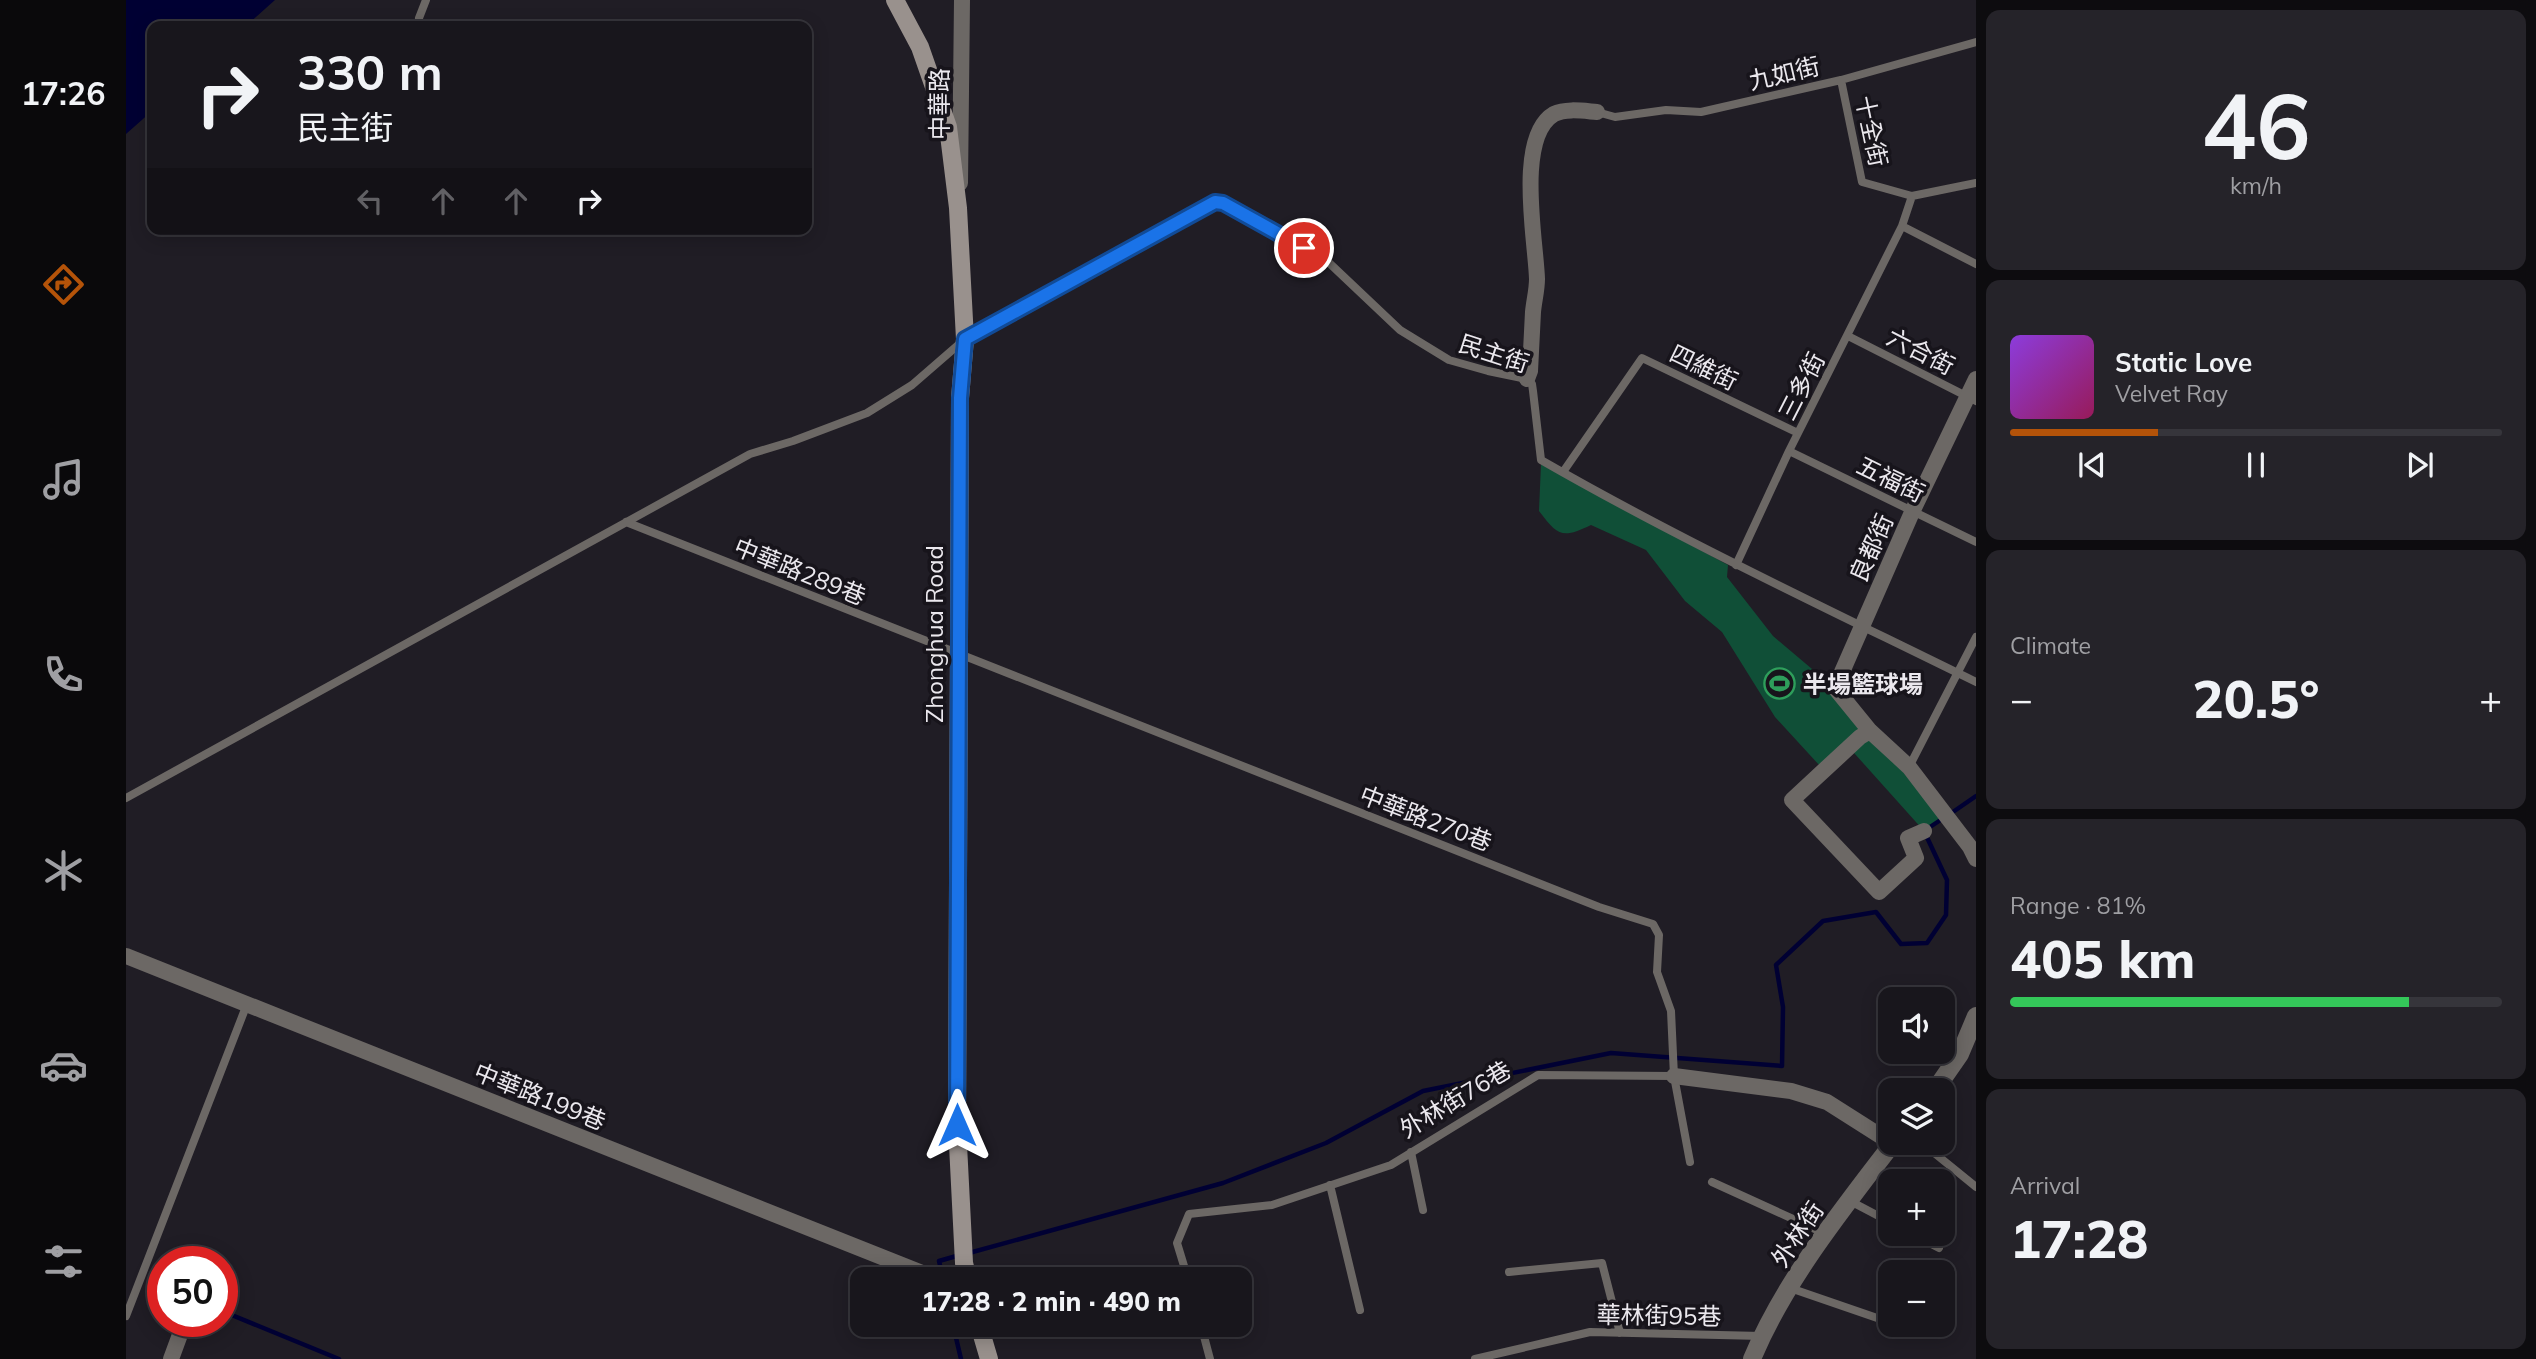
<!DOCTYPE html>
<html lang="en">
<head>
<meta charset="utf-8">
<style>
	body { margin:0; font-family:Mulish,"Noto Sans TC",sans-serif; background:#252329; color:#f1f3f6; height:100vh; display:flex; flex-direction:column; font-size:26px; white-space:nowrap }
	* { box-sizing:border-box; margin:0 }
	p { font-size:23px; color:#9f9fa3 }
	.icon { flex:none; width:38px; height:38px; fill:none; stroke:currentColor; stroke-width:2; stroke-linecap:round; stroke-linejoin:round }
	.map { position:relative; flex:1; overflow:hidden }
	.drawer { display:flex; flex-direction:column; gap:10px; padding:10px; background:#0d0c0f; width:560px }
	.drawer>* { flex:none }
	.hud { position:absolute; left:21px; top:21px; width:665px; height:214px; border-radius:14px; box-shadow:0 4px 18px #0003,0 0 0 2px #36353b; background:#18161c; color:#f1f3f6; overflow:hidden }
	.controls { position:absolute; left:1752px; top:987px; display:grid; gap:14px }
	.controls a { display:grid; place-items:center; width:77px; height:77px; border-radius:14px; background:#18161c; box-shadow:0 4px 18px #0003,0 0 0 2px #36353b; font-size:35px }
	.speed { position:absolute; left:21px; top:1246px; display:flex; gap:14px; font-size:35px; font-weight:700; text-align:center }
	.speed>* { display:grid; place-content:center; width:91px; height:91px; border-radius:50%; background:#18161c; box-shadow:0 4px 18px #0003,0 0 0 2px #36353b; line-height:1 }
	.speed .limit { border:10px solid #d22; background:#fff; color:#111 }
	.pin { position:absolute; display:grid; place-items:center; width:60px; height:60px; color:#fff; margin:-30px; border:4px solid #fff; border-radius:50%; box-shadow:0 2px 7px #0007 }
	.me { position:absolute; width:77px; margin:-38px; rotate:0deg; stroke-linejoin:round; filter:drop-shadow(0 0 5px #0008) }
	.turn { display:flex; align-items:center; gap:24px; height:147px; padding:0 35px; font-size:32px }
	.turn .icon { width:91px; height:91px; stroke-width:2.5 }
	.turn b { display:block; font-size:49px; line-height:60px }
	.lanes { display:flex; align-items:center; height:66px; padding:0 35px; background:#0003; justify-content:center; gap:35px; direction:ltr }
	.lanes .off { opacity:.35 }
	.big { font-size:52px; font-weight:800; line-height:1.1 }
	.drawer .card { flex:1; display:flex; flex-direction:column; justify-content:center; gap:10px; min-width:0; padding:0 24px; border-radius:14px; background:#252329 }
	.drawer .dial { align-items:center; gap:0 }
	.dial b { font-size:91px; line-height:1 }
	.song { display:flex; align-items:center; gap:21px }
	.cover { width:84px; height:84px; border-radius:10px; background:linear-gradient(135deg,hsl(270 70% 55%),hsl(330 70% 35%)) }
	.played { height:7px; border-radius:4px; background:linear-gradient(90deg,#b45309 30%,#36353b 30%) }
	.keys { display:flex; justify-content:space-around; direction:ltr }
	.heat { display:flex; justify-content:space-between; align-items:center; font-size:38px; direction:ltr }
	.charge { height:10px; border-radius:5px; background:linear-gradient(90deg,#34c759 81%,#36353b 0) }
	.trip { position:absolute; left:724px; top:1267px; width:402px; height:70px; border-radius:14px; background:#18161c; box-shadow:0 4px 18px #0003,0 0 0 2px #36353b; font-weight:800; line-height:70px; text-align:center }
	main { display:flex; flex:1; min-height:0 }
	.tab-bar { display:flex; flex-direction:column; width:126px; justify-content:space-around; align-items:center; background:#0a090b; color:#9f9fa3 }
	.tab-bar .icon { width:49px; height:49px }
	.tab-bar .active { color:#b45309 }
	.tab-bar b { font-size:32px; color:#f1f3f6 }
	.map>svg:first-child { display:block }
	.green { fill:#104f37 }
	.water { fill:#003 }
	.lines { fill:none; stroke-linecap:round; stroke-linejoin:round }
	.stream { stroke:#003; stroke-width:4.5 }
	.service { stroke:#6c6865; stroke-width:8 }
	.minor { stroke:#6c6865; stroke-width:16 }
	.tertiary { stroke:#6c6865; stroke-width:18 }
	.secondary { stroke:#99918d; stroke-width:18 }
	.route-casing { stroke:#114b97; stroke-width:18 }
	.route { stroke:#1a73e8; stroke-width:12 }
	.labels { text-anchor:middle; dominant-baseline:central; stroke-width:7; stroke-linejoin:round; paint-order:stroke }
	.street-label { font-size:24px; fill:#ebe8ee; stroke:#17141b }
	.poi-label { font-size:24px; font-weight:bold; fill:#ebe8ee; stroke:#17141b; text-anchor:start }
</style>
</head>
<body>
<main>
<nav class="tab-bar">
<b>17:26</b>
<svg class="icon active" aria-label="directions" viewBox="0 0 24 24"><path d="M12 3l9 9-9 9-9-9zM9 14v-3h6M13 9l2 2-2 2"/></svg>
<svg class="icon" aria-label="music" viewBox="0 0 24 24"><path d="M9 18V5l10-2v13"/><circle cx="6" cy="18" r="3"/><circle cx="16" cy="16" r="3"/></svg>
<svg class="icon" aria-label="phone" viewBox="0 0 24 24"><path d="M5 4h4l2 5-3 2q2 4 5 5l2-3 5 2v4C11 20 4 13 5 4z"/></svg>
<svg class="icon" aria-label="climate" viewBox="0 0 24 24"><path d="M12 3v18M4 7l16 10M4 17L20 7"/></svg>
<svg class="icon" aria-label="car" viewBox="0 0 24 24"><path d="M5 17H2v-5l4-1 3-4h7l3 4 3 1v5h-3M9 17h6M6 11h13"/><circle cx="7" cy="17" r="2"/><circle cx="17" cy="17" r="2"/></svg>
<svg class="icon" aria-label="filters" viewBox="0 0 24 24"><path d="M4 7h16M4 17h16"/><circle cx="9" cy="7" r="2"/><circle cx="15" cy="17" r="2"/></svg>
</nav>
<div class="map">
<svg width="1850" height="1359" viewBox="0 0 1850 1359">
	<rect width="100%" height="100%" fill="#201d25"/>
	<!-- green -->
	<path class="green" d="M1415 464 1602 565 1601 577 1647 636 1705 685 1816 819 1798 831 1720 744 1694 766 1649 717 1596 632 1559 601 1520 550 1465 525C1436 539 1432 536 1413 511Z"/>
	<!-- water -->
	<path class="water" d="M0 0H149L120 26H26V111L0 134Z"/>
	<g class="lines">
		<!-- stream -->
		<path class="stream" d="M1824 814 1850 796
			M843 1253 1097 1183 1200 1143 1297 1091 1485 1053 1656 1066 1657 1007 1650 965 1697 921 1750 912 1775 944 1801 943 1820 915 1821 880 1798 831 1816 819
			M817 1278 813 1261 834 1255
			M96 1311 213 1359
			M827 1325 835 1359"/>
		<!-- service -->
		<path class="service" d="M293 18 300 0
			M1715 80 1736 182 1786 196
			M1471 112 1489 117 1540 110 1575 112 1715 80 1850 42
			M1776 226 1850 264
			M1722 336 1850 401
			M1663 451 1850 542
			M1437 472 1516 358 1672 433
			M500 522 1473 907 1527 924 1533 935 1531 972 1545 1011 1548 1076 1564 1162
			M1610 565 1663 451 1776 226 1786 196 1850 183
			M1783 767 1850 637
			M0 798 624 454 667 441 741 413 786 385 839 339 1089 202 1097 203 1199 259 1274 330 1323 360 1362 371 1401 379 1406 384 1407 391 1415 460C1556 541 1704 610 1850 682
			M1796 1143 1850 1187
			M1285 1152 1297 1210
			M1586 1182 1700 1234
			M1204 1185 1234 1310
			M1724 1201 1764 1222
			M1786 1234 1813 1248
			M1383 1272 1476 1263 1494 1333
			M1062 1279 1051 1243 1063 1214 1146 1205 1265 1165 1412 1075 1548 1076
			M1664 1288 1757 1320
			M0 1316 121 1004
			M1075 1325 1084 1359
			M1349 1359 1464 1332 1636 1336"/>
		<!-- minor -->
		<path class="minor" d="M834 183 836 0
			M1401 379 1404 371C1405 351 1406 331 1407 312 1408 301 1411 290 1411 279 1410 242 1389 137 1428 114 1440 108 1458 111 1471 112
			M1850 379 1787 510 1709 688 1744 731 1783 767 1844 847 1850 859
			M1744 731 1734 737 1666 800 1753 892 1790 858 1782 838 1798 831
			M0 956 811 1279
			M1548 1076 1665 1091 1701 1102 1764 1142
			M45 1359 59 1321"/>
		<!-- tertiary -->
		<path class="tertiary" d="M1809 1090 1834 1054 1850 1016
			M1626 1359C1659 1280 1716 1210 1767 1143"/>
		<!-- secondary -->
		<path class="secondary" d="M769 0 794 47 822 127 832 208 839 339 834 398 831 1125 838 1263 842 1279
			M853 1325 863 1359"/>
	</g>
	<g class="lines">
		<defs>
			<path id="route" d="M831 1125 834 398 839 339 1089 202 1097 203 1178 248"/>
		</defs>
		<!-- route casing -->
		<use href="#route" class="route-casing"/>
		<!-- route -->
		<use href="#route" class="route"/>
	</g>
	<!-- icons -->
	<defs>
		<symbol id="stadium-ring" viewBox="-11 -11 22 22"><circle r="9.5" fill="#17141b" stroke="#2e9e5b" stroke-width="1.5"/><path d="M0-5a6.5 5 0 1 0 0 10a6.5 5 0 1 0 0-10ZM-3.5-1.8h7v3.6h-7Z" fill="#2e9e5b"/></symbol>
	</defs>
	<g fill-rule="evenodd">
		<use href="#stadium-ring" x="1636" y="666" width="35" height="35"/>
	</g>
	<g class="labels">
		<!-- street labels -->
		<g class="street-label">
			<text transform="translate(1658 73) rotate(-13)">九如街</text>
			<text transform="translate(813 104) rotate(-90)">中華路</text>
			<text transform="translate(1746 131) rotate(78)">十全街</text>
			<text transform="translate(1795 351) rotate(27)">六合街</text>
			<text transform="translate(1368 353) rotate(18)">民主街</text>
			<text transform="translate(1578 367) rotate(26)">四維街</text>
			<text transform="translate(1675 386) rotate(-63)">三多街</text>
			<text transform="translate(1765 479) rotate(26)">五福街</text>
			<text transform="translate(1745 548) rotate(-66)">良都街</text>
			<text transform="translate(674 571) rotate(22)">中華路289巷</text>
			<text transform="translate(808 634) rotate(-90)">Zhonghua Road</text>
			<text transform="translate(1300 818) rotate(21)">中華路270巷</text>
			<text transform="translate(414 1096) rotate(22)">中華路199巷</text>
			<text transform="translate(1329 1099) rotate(-31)">外林街76巷</text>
			<text transform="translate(1671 1234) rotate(-56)">外林街</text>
			<text transform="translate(1533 1315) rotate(1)">華林街95巷</text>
		</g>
		<!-- poi labels -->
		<g class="poi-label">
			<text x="1677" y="684">半場籃球場</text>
		</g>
	</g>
</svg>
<div class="controls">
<a><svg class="icon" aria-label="sound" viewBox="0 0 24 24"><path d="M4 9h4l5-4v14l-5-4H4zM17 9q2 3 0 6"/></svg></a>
<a><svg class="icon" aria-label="layers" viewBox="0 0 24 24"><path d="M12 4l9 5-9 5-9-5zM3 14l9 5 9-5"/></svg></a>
<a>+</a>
<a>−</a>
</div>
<div class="speed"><div class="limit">50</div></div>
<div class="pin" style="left:1178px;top:248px;background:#d93025"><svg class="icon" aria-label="arrive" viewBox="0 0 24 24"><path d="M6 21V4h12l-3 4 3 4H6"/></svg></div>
<svg class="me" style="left:831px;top:1125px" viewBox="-20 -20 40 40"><path d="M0-17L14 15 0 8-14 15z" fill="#1a73e8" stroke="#fff" stroke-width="4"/></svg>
<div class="trip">17:28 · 2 min · 490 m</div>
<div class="hud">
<div class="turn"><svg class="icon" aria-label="right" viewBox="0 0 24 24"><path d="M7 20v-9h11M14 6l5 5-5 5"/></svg><div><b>330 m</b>民主街</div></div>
<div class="lanes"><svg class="icon off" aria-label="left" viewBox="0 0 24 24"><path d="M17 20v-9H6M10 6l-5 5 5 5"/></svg><svg class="icon off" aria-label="ahead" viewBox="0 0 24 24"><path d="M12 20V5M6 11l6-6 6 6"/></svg><svg class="icon off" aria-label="ahead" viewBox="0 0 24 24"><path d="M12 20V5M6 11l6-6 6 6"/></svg><svg class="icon" aria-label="right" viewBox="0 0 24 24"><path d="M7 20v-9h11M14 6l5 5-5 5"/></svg></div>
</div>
</div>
<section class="drawer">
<div class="card dial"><b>46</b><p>km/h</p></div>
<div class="card">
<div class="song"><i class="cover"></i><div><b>Static Love</b><p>Velvet Ray</p></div></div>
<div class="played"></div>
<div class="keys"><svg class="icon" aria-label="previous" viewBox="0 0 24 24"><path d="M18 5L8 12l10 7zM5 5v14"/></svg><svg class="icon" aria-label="pause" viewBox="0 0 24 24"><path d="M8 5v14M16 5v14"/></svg><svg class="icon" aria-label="next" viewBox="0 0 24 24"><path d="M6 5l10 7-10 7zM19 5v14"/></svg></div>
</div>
<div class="card"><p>Climate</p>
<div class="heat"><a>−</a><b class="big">20.5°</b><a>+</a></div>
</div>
<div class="card"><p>Range · 81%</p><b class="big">405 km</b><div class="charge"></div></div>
<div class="card"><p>Arrival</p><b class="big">17:28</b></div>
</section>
</main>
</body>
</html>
